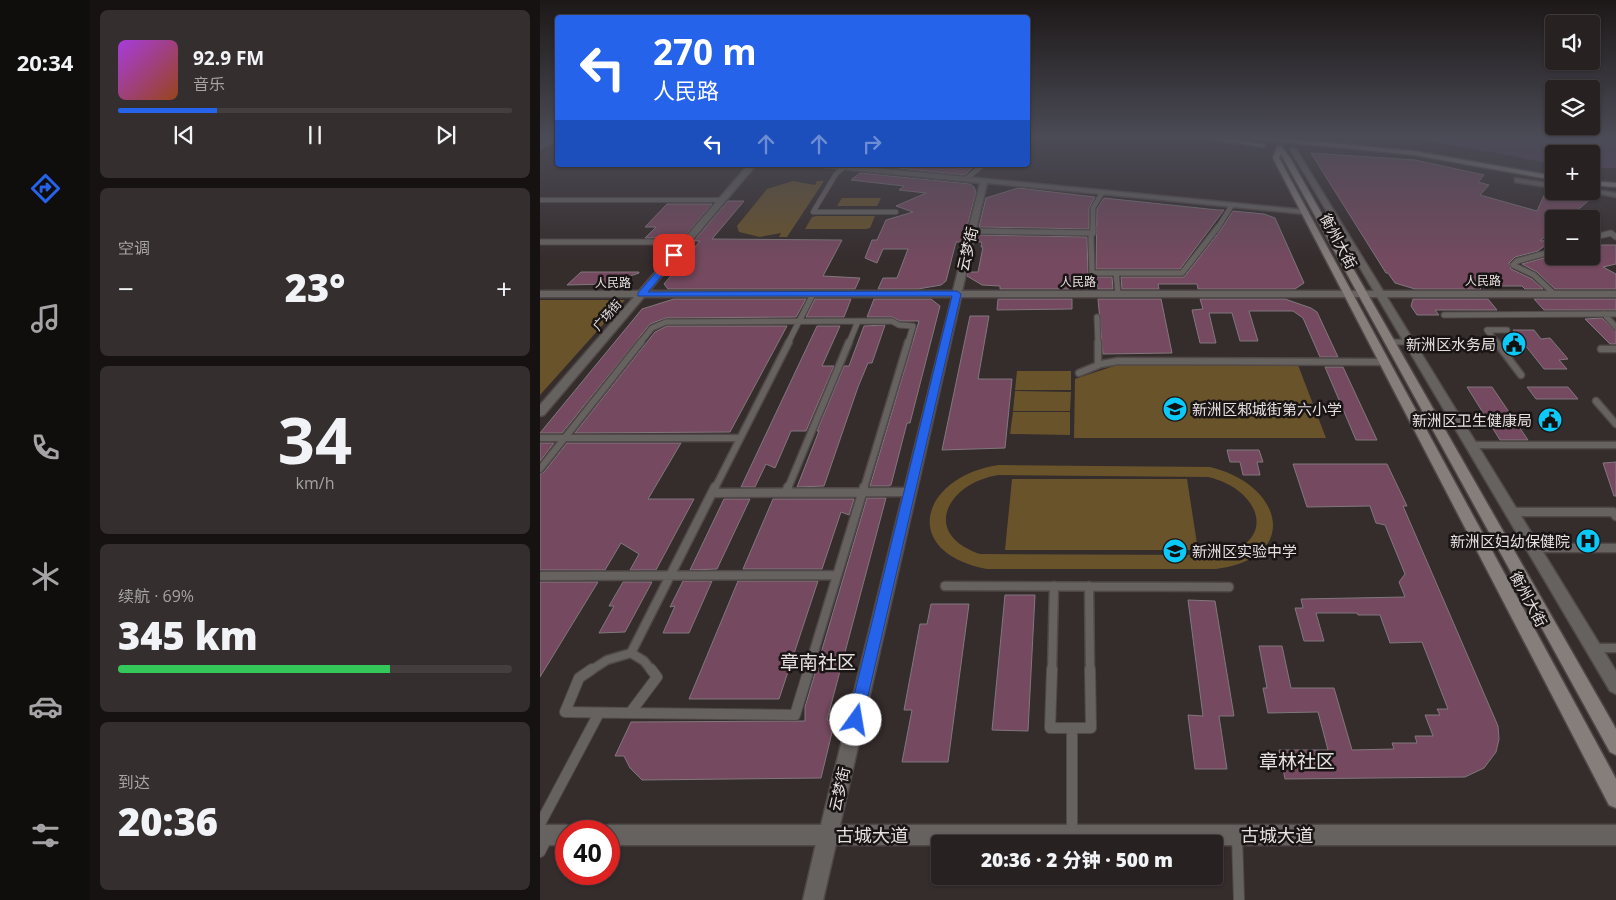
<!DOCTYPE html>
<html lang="zh">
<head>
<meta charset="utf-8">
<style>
	body { margin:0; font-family:"Open Sans","Noto Sans SC",sans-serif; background:#342e2e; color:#f1f3f6; height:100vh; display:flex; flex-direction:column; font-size:19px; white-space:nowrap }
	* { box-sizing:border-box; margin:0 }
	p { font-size:16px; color:#a5a3a5 }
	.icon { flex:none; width:28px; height:28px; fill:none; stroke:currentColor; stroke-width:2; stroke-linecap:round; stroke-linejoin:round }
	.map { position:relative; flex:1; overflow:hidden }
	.details { display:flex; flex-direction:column; gap:10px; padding:10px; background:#161212; width:450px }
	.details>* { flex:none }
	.banner { position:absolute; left:15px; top:15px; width:475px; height:152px; border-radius:5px; box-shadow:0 1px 4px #0004,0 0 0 1px #443e3f; background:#2563eb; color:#fff; overflow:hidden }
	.controls { position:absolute; left:1005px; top:15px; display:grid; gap:10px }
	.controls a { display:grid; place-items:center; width:55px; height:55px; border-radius:5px; background:#282121; box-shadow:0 1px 4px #0004,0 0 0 1px #443e3f; font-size:25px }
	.speed { position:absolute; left:15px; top:820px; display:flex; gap:10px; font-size:25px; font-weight:700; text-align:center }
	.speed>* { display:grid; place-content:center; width:65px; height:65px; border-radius:50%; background:#282121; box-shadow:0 1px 4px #0004,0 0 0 1px #443e3f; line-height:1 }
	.speed .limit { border:8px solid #d22; background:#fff; color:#111 }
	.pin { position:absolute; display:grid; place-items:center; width:42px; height:42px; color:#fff; margin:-21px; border-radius:10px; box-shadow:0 2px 8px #0006 }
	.me { position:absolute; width:55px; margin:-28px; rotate:13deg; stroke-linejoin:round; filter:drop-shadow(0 0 4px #0008) }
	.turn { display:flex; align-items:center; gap:18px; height:105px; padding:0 15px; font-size:22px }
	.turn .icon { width:65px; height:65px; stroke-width:2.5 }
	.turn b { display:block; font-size:35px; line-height:42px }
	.lanes { display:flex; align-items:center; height:48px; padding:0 15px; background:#0003; justify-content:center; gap:25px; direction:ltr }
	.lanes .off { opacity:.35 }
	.big { font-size:38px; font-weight:800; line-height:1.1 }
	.details .tile { flex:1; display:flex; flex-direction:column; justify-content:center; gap:8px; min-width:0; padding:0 18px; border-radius:8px; background:#342e2e }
	.details .dial { align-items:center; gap:0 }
	.dial b { font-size:65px; line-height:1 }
	.song { display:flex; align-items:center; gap:15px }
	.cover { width:60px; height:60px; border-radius:8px; background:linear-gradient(135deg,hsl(280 70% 55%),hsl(20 70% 35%)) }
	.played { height:5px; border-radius:2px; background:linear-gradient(90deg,#2563eb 25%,#443e3f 25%) }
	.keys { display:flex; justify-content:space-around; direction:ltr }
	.heat { display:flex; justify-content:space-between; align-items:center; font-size:28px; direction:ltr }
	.charge { height:8px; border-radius:4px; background:linear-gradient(90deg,#34c759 69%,#443e3f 0) }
	.trip { position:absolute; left:391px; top:835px; width:292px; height:50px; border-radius:5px; background:#282121; box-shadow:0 1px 4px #0004,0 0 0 1px #443e3f; font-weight:800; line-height:50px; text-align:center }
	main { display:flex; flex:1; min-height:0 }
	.dock { display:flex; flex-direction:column; width:90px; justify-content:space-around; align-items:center; background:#100d0d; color:#a5a3a5 }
	.dock .icon { width:35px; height:35px }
	.dock .on { color:#2563eb }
	.dock b { font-size:22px; color:#f1f3f6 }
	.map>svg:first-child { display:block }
	.green { fill:#69532b; fill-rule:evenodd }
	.water { fill:#563c60 }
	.building { fill:#754a60; stroke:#81777c }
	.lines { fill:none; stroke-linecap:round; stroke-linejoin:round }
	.service-far4-casing { stroke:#514949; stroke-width:5.5 }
	.service-far3-casing { stroke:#514949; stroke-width:7 }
	.service-far2-casing { stroke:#514949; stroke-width:9 }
	.service-far1-casing { stroke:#514949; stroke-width:11 }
	.service-casing { stroke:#514949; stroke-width:12 }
	.minor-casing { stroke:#514949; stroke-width:3 }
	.tertiary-casing { stroke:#514949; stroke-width:3 }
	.secondary-casing { stroke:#514949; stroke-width:3 }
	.service-far4 { stroke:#666260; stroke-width:4.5 }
	.service-far3 { stroke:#666260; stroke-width:5 }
	.service-far2 { stroke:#666260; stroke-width:6 }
	.service-far1 { stroke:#666260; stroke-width:8 }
	.service { stroke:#666260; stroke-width:10 }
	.minor { fill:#666260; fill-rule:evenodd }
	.tertiary { fill:#666260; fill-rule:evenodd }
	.secondary { fill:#857e7b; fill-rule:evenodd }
	.route { fill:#2563eb; stroke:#184099 }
	.labels { text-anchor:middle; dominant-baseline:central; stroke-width:5; stroke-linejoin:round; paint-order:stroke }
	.far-street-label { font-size:12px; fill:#e7e0e0; stroke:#1a1515 }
	.street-label { font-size:15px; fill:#e7e0e0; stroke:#1a1515 }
	.poi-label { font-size:15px; fill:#e7e0e0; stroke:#1a1515; text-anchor:end }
	.near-street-label { font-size:18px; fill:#e7e0e0; stroke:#1a1515 }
	.near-neighbourhood-label { font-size:19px; fill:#e7e0e0; stroke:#1a1515 }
</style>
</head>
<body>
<main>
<nav class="dock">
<b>20:34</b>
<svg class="icon on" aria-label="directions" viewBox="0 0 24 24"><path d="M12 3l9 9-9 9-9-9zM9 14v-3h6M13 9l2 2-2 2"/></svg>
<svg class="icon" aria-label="music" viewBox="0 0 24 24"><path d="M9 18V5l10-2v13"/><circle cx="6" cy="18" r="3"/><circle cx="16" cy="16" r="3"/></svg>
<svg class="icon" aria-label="phone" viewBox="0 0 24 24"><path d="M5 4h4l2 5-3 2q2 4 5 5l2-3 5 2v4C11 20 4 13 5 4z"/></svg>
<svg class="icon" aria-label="climate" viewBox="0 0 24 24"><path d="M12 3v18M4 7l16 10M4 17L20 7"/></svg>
<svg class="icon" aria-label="car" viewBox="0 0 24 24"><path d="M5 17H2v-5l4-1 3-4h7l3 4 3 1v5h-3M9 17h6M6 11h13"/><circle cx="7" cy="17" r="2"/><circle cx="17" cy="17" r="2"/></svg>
<svg class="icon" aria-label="filters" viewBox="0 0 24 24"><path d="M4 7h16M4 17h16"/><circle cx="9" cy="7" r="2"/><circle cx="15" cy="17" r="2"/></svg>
</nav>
<section class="details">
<div class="tile">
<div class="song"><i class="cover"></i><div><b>92.9 FM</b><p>音乐</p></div></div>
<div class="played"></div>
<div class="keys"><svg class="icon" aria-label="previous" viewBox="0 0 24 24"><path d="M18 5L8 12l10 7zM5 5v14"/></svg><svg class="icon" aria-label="pause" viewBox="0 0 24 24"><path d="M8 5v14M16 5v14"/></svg><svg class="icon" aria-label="next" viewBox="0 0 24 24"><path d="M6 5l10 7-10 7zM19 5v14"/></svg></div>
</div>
<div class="tile"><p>空调</p>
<div class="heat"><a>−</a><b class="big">23°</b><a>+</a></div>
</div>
<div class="tile dial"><b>34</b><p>km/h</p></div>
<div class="tile"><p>续航 · 69%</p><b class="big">345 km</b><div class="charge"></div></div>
<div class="tile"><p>到达</p><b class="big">20:36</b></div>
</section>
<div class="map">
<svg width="1076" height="900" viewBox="0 0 1076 900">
	<rect width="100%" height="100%" fill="#352c2c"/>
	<!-- green -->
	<path class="green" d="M253 181 275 185 277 181H284L247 237H239L241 233 220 237 199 232 197 226 227 189Z
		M302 198H341L337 206H297Z
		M276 216H335L330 228 326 229H265L272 217Z
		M0 300H85L0 395Z
		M577 365H758L786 438H534L535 379Z
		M477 371H531V390H475Z
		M475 391 531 392 530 411H473Z
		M473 412H530V435L470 434Z
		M459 465 670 467C743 484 762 558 676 569H447C358 552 381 476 459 465ZM459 475 668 477C724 490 739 547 673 555L440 554C379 533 409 482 459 475Z
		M472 479H647L658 550H465Z"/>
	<!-- water -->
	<path class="water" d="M845 137H1076V168H1051V154H1014V164L896 142Z"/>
	<!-- building -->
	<path class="building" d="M771 153 875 160 944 175 938 182 949 185 940 195 997 211 1006 191H1029L1054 196 1027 219H1014V229L1000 241 1012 240 998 251 975 257 969 263 971 269 992 279 1003 289H985L982 286H938L941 289H875L855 283 848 273H846Z
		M329 165H435L425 175Z
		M320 173 430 184 434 187 436 192 423 242H416L406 281 401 285 378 289H338L343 278H357L368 249H343L337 263 325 258 332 240H337L346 220 373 212 356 206 386 193 359 190 364 186 311 180Z
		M478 188 555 197 549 208V229L439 227 446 198Z
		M564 198 678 210H684L640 269H556L557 209Z
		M188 201H204L172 239 302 240 283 276 320 278 315 289H128L124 284 160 241H154Z
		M127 204H172L143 238H105L116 227H105Z
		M693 211 724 214 735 218 764 283 755 289H658L657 284H618L619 289H582L581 277H644L680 231Z
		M437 235 547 237 548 275 552 277H572L573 289H558L557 284H532V289H460V286L442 285 427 276 428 272H438L443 247H441L442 242H435Z
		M1051 245H1076V264L1063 267 1076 274V289H1015L997 272 982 264 1011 256H1051Z
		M41 272H99V273L67 284 27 285Z
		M134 299H266L256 317 126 318 110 324 22 433H0L102 309Z
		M275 299H311L304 317H266Z
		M334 299H391L400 306 370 423H367L351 485 349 486H330L379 321H360L352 317H327Z
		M458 299H532V309L457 310Z
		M558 299H621L632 353 563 354Z
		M660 299H745L771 308 777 312 798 357H780L763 318 753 311H709L718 341H700L692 313H669L676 343H660L652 310 663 309Z
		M873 299H948L957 310H895L899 315H877L871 306Z
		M994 299H1076V310H1004Z
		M430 316H449L438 379H472L465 448 402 450Z
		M1062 318 1076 331V344H1070L1045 319Z
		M345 325 332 363H328L318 387 284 486 257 487 279 431H277L304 366H309L324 326Z
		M127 326H247L190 432 35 433 115 332Z
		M277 326H300L282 366H294L266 431H251L235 468 226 464 215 487H201Z
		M973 330H994L1001 339 1010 338 1028 359 1019 360 1027 369H1004Z
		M785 367H803L837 440H816Z
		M927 387H952L988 440H960Z
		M987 387H1028L1038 399H996Z
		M0 443H14L0 461Z
		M27 443H141L108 499H154L116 570H90L99 554 81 543 65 570H0V474L4 472Z
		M687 450H719L723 462H717L720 475H703L700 462H690Z
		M1076 462V496H1074L1063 463Z
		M753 464H847L867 506H863L958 726 959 739 956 752 944 768 925 777 745 779 739 750H788L778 712 728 713 723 688H727L719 646H742L751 688H794L812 750 854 749 852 743H877L875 736H893L885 715H900L897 709H908L882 642 850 643 840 615H818L817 613H776L784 641H764L755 608H763L761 599 865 597 859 582 865 574 845 525 836 523 830 506 767 507Z
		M327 498H346L287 720H295L281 778 102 780 90 768 84 756H75L91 722 265 721V707Z
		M184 499H210L177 569 150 570Z
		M233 499H314L309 515 301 512 282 569H203Z
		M143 581H172L149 633H123L135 606 130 607Z
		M198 581H278L239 699H149Z
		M0 582H58L0 677Z
		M83 582H112L85 632 59 633 74 606H69Z
		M465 595H495L488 731 452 730Z
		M648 600 675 601 694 716H679L687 769H655L648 715 663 716Z
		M391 604H429L408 762H362L372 710H364L380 624H387Z"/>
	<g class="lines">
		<defs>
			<path id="service-far4" d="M0 147 17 138
				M304 167 296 174 273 212H356
				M426 179 443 165
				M0 200H182
				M553 229V208L562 193
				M677 229 692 205"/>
			<path id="service-far3" d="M432 231 553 233V227
				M553 233 551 236 552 273H642L678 227
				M1051 238 1071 233 1076 237
				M0 242H146
				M576 273 578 293
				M1013 293 994 275 973 265 977 261 1014 251
				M1064 314 1076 327
				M904 315 1076 314
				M557 317 558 343
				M850 342H956
				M100 343 112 328 126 322 352 321 359 325 373 326 368 343
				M248 343 273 294
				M309 343 318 321
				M957 343 947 330H967"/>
			<path id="service-far2" d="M558 342V365
				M956 342 981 375
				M1061 349H1076
				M539 373 561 364 578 361 845 362
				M1056 401 1076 424
				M0 438H200
				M932 445H1076
				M0 469 101 342
				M175 488 249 342
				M248 488 309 342
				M324 488 368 342"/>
			<path id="service-far1" d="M246 492 248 487
				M172 493 370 492
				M972 512H1073L1076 516
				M994 548H1076
				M0 576 297 575
				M405 586 689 587
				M549 586 550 671
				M1054 648H1076
				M91 653 175 487
				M50 671 67 660 91 653 104 661 112 671
				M268 671 324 487
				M512 671 514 586"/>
			<path id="service" d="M52 669 39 678 25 712 90 713 117 677 111 669
				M512 669 510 728H551L550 669
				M90 713 255 715 269 669
				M532 728V832
				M0 824 59 713
				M697 835 699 900
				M0 852 7 838"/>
			<path id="minor" d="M751 148 756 149 1076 671V694L1070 691 750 149Z
				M975 178 1014 184V188L975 182Z
				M1051 189 1076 193V197L1044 191H1051Z
				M288 825 295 828 298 835 283 900H263L278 835 281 828Z"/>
			<path id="tertiary" d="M0 137H18V141L0 139Z
				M208 165H216L109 291H413L440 183 283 167 279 165H305L765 210 769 212 765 214 447 183 422 291H1076V297H421L300 825H1076V845H69V831H61L62 828 69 825H281L412 297H104L4 415 0 416V405L94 297H0V291H99Z
				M0 825H26L33 828 34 831H26V845H0Z"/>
			<path id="secondary" d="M667 137H682L726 145 723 147 670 139Z
				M710 137H731L874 151 1014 176V180L874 155 713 139Z
				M737 146H741L750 158 1076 729V755L1070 752 741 154 739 158 1076 779V808L1069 805 733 158Z
				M1051 181 1076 183V187L1051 185Z"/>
		</defs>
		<!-- service-far4 casing -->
		<use href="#service-far4" class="service-far4-casing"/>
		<!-- service-far3 casing -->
		<use href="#service-far3" class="service-far3-casing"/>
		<!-- service-far2 casing -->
		<use href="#service-far2" class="service-far2-casing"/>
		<!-- service-far1 casing -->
		<use href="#service-far1" class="service-far1-casing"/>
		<!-- service casing -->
		<use href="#service" class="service-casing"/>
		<!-- minor casing -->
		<use href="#minor" class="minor-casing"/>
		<!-- tertiary casing -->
		<use href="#tertiary" class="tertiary-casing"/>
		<!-- secondary casing -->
		<use href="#secondary" class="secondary-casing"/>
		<!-- service-far4 -->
		<use href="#service-far4" class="service-far4"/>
		<!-- service-far3 -->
		<use href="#service-far3" class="service-far3"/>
		<!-- service-far2 -->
		<use href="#service-far2" class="service-far2"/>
		<!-- service-far1 -->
		<use href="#service-far1" class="service-far1"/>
		<!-- service -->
		<use href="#service" class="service"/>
		<!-- minor -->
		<use href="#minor" class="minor"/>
		<!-- tertiary -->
		<use href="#tertiary" class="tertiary"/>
		<!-- secondary -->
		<use href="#secondary" class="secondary"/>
	</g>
	<!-- sky -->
	<linearGradient id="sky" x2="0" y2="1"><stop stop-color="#1d1818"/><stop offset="0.52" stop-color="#4b4b56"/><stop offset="1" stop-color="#4b4b56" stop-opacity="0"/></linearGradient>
	<rect width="1076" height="263" fill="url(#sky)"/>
	<!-- route -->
	<path class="route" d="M132 254 139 255 108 292 417 291 421 294 321 726 316 728 310 726 308 720 412 296H98V293Z"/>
	<!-- icons -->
	<defs>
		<symbol id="civic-disc" viewBox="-11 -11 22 22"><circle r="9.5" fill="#0bcafa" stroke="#1a1515"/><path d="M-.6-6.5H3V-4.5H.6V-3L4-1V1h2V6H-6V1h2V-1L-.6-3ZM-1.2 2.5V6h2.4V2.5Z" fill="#111"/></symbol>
		<symbol id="school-disc" viewBox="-11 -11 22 22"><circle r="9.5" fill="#0bcafa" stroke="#1a1515"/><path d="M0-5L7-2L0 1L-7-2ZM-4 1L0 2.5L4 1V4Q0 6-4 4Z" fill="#111"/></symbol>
		<symbol id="hospital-disc" viewBox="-11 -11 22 22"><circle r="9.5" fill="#0bcafa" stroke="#1a1515"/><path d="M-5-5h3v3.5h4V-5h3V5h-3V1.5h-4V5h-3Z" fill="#111"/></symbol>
	</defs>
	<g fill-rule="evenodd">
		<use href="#civic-disc" x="960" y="330" width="28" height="28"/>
		<use href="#school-disc" x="621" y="395" width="28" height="28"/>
		<use href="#civic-disc" x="996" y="406" width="28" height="28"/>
		<use href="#hospital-disc" x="1034" y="527" width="28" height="28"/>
		<use href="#school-disc" x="621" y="537" width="28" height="28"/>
	</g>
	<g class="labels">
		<!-- far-street labels -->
		<g class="far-street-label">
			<text x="943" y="280">人民路</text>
			<text x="538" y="281">人民路</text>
			<text x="73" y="282">人民路</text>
			<text transform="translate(67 315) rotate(-49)">广场街</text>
		</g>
		<!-- street labels -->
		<g class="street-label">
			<text transform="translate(799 241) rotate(62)">衡州大街</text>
			<text transform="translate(427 249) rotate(-77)">云梦街</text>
			<text transform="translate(989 599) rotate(62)">衡州大街</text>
			<text transform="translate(299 789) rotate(-77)">云梦街</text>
		</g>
		<!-- poi labels -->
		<g class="poi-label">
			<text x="956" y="344">新洲区水务局</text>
			<text x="652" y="409" text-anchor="start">新洲区邾城街第六小学</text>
			<text x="992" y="420">新洲区卫生健康局</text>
			<text x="1030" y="541">新洲区妇幼保健院</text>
			<text x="652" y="551" text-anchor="start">新洲区实验中学</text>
		</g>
		<!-- near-street labels -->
		<g class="near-street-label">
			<text x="332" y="835">古城大道</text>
			<text x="737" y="835">古城大道</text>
		</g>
		<!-- near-neighbourhood labels -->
		<g class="near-neighbourhood-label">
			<text x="278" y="662">章南社区</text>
			<text x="757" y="761">章林社区</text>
		</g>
	</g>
</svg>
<div class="controls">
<a><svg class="icon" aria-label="sound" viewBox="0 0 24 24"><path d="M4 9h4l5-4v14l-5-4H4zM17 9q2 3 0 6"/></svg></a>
<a><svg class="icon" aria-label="layers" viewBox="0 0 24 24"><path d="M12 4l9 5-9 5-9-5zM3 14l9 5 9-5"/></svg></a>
<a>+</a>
<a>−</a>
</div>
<div class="speed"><div class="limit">40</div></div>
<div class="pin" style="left:134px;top:255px;background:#d93025"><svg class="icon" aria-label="arrive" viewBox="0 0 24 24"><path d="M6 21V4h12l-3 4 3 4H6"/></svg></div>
<svg class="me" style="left:316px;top:720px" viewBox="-20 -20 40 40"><circle r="19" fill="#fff"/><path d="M0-13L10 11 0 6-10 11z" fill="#2563eb"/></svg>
<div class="trip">20:36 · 2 分钟 · 500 m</div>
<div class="banner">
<div class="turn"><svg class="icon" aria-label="left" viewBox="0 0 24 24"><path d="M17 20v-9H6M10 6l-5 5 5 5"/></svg><div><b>270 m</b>人民路</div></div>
<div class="lanes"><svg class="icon" aria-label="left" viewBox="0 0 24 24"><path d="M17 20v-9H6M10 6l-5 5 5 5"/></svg><svg class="icon off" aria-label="ahead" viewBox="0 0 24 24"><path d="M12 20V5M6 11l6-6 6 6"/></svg><svg class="icon off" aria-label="ahead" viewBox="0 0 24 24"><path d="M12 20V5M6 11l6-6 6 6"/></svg><svg class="icon off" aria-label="right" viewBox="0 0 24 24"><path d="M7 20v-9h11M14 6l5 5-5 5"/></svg></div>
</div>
</div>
</main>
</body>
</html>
